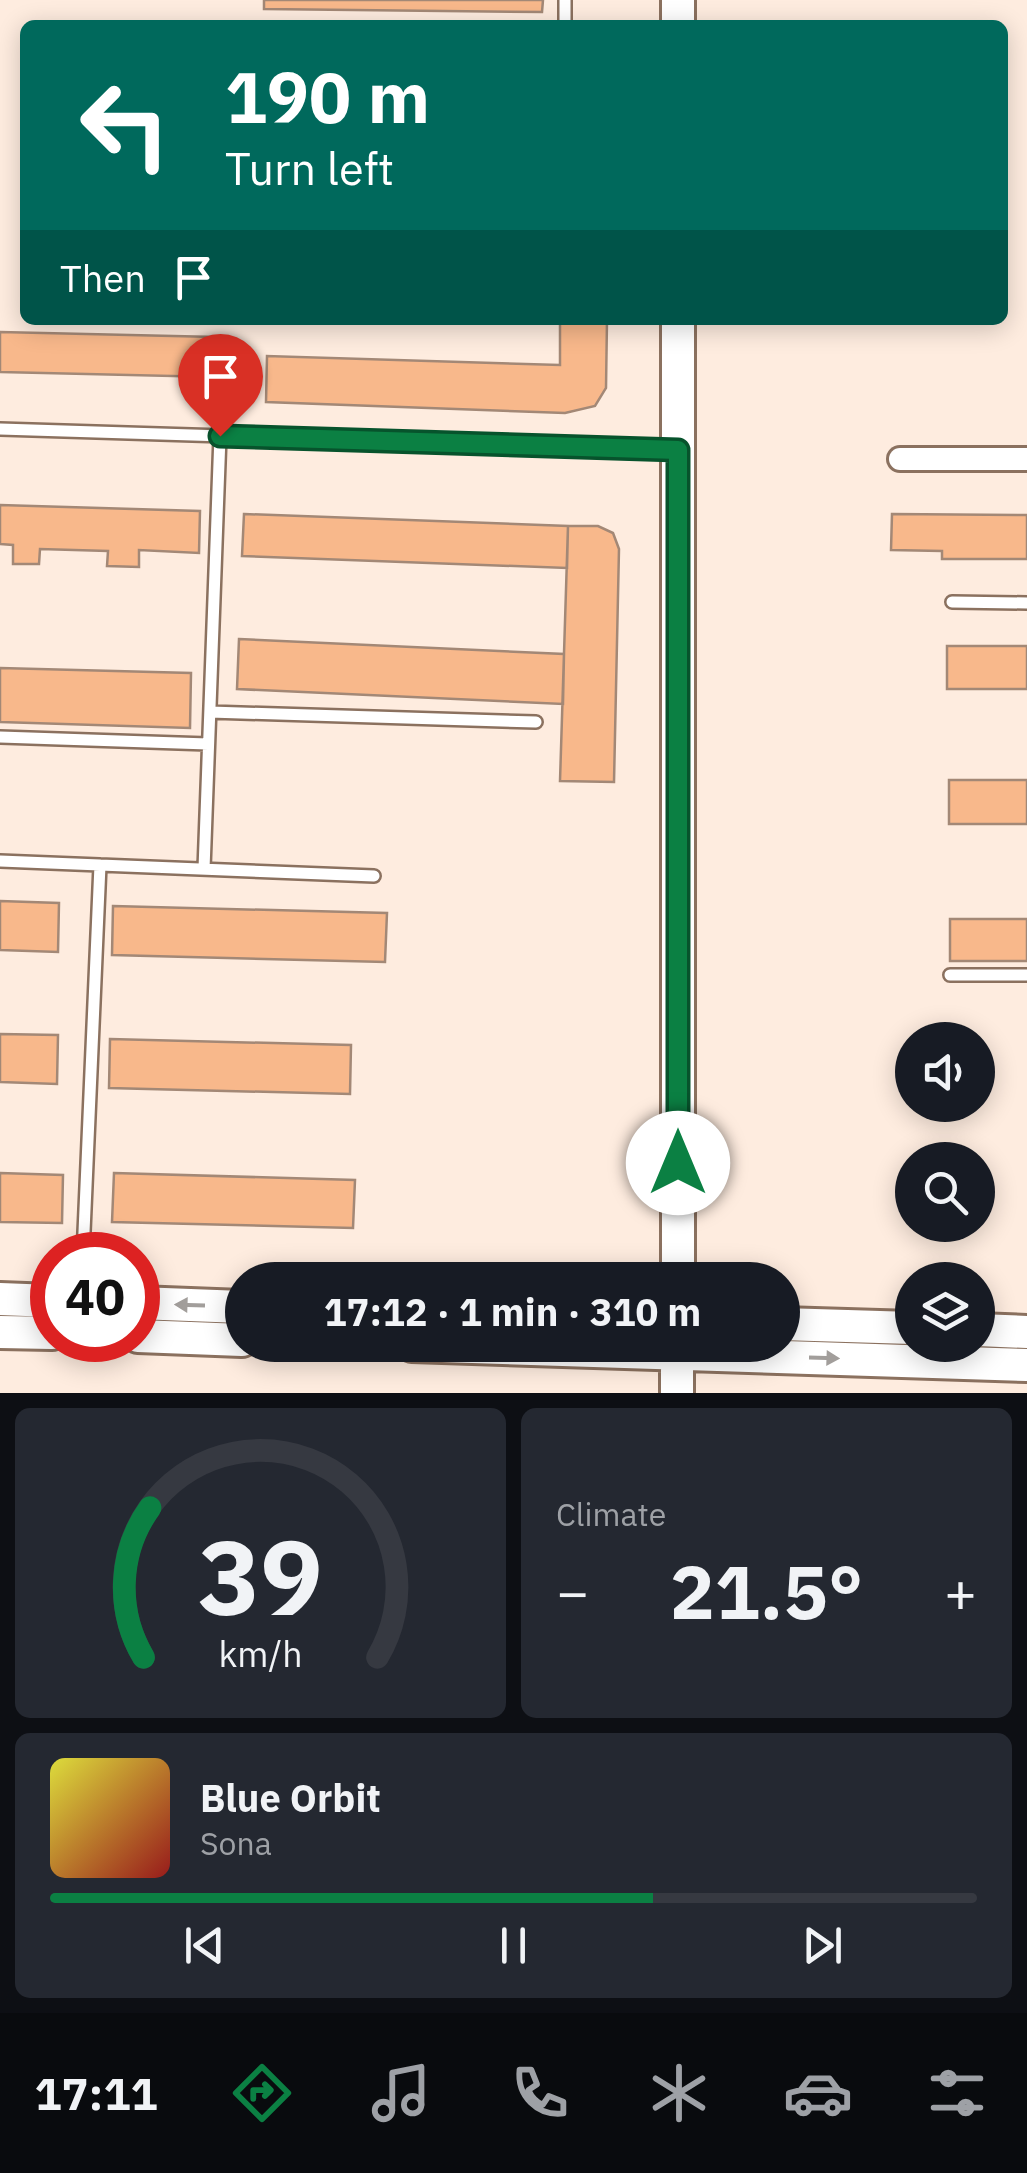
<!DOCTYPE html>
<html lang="en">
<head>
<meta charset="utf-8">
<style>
	body { margin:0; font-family:"IBM Plex Sans",sans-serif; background:#242831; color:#f1f3f6; height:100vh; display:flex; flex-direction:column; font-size:38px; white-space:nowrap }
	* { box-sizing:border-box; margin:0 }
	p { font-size:32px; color:#9ea1a6 }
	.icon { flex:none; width:55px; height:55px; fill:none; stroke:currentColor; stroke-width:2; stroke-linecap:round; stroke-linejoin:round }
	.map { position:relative; height:1393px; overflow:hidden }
	.side { display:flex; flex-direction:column; gap:15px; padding:15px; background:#0d0f14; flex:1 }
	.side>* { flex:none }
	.banner { position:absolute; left:20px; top:20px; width:988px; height:305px; border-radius:15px; box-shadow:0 5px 25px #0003; background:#00695c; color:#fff; overflow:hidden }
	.controls { position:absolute; left:895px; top:1022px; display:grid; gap:20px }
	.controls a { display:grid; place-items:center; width:100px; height:100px; border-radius:50%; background:#171b24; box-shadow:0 5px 25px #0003; font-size:50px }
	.speed { position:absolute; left:30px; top:1232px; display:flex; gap:20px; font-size:50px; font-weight:700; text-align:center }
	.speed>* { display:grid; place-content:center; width:130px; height:130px; border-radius:50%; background:#171b24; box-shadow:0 5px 25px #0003; line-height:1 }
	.speed .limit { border:15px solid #d22; background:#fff; color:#111 }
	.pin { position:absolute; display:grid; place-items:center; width:85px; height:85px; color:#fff; margin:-102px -42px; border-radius:50% 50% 50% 0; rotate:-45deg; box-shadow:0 0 10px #0007 }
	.pin .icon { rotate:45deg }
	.me { position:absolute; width:110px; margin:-55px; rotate:0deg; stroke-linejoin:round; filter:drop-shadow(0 0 8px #0008) }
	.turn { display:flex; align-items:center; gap:35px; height:210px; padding:0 40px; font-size:45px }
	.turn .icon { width:130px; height:130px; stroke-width:2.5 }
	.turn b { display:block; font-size:70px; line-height:85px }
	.then { display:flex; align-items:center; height:95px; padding:0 40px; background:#0003; gap:20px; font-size:38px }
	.big { font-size:75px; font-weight:800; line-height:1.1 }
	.side .card { flex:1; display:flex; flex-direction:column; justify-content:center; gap:15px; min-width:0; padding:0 35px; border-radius:15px; background:#242831 }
	.side .dial { align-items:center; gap:0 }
	.dial svg { height:260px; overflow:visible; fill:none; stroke:#363941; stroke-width:7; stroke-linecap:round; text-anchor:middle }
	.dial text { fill:#f1f3f6; stroke:none }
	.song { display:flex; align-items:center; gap:30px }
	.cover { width:120px; height:120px; border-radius:15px; background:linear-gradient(135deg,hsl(60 70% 55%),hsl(0 70% 35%)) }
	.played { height:10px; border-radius:5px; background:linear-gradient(90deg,#0b8043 65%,#363941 65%) }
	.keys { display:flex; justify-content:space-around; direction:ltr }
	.heat { display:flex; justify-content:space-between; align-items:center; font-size:55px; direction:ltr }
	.side .tiles { flex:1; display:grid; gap:15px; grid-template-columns:1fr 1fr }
	.card:last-child { grid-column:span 2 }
	.trip { position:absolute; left:225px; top:1262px; width:575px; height:100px; border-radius:50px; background:#171b24; box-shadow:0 5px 25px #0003; font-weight:800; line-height:100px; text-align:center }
	.tabs { display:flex; height:160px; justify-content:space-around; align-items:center; background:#090b0e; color:#9ea1a6 }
	.tabs .icon { width:70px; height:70px }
	.tabs .selected { color:#0b8043 }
	.tabs b { font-size:45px; color:#f1f3f6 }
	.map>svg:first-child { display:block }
	.building { fill:#f8b88b; stroke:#a38876; stroke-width:2.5 }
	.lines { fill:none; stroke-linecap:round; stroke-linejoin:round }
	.lane-casing { stroke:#8b715f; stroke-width:16 }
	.street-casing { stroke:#8b715f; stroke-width:28 }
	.secondary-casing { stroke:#8b715f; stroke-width:38 }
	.lane { stroke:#fff; stroke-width:11 }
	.street { stroke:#fff; stroke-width:22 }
	.secondary { stroke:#fff; stroke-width:32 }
	.oneway { fill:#a29e9b }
	.route-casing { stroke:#07532c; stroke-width:25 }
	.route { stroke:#0b8043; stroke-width:18 }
</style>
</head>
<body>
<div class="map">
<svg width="1027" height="1393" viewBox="0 0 1027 1393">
	<rect width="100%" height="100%" fill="#feecdf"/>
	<!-- building -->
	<path class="building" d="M264 0H543L542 12 264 9Z
		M560 320H607L606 388 595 406 565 413 266 402 267 356 560 365Z
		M0 332 216 337 215 377 0 372Z
		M0 505 200 511 199 553 139 550V567L107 566 108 551 40 549 39 564H13V545L0 544Z
		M244 514 568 526 567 568 242 556Z
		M892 514 1027 515V559H942V551L891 550Z
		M568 526H598L613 533 619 549 614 782 560 781Z
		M239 639 564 654 563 704 237 689Z
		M947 646H1027V689H947Z
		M0 668 191 673 190 728 0 722Z
		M949 780H1027V824H949Z
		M0 901 59 903 58 952 0 950Z
		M113 906 387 913 385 962 112 955Z
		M950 919H1027V961H950Z
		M0 1034 58 1035 57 1084 0 1082Z
		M110 1039 351 1045 350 1094 109 1088Z
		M0 1173 63 1175 62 1223 0 1222Z
		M114 1173 355 1180 353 1228 112 1222Z"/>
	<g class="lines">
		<defs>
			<path id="lane" d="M565 25V0
				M0 429 675 450
				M952 602 1027 603
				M210 712 536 722
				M0 737 208 744
				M0 861 374 876
				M204 869 220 436
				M950 975H1027
				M83 1255 100 865"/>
			<path id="street" d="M900 459H1027"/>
			<path id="secondary" d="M678 0V25
				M678 1280V320
				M0 1299 52 1301
				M138 1303 242 1307
				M782 1324 912 1328
				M978 1330 1027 1332
				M0 1332 52 1333
				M138 1336 242 1340
				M412 1345 1027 1365
				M677 1393V1345"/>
		</defs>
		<!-- lane casing -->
		<use href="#lane" class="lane-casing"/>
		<!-- street casing -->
		<use href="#street" class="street-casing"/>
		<!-- secondary casing -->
		<use href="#secondary" class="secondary-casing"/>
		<!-- lane -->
		<use href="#lane" class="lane"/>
		<!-- street -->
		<use href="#street" class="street"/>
		<!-- secondary -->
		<use href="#secondary" class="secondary"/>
	</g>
	<!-- one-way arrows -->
	<defs><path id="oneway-solid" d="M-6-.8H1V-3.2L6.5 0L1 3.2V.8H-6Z" transform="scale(2.5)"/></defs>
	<g class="oneway">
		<use href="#oneway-solid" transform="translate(190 1305) rotate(-178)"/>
		<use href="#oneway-solid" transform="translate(824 1358) rotate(2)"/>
	</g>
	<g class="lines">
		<defs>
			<path id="route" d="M220 436 678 450V1163"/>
		</defs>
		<!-- route casing -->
		<use href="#route" class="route-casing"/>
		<!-- route -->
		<use href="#route" class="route"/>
	</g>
</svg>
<div class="controls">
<a><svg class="icon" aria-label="sound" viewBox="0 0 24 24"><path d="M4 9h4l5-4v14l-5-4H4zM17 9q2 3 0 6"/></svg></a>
<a><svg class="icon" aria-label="search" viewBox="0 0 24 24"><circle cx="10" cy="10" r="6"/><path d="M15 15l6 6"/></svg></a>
<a><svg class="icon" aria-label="layers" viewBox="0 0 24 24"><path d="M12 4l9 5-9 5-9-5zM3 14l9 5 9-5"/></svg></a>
</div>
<div class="speed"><div class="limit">40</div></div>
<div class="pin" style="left:220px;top:436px;background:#d93025"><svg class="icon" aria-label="arrive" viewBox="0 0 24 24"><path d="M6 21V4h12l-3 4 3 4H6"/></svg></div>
<svg class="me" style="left:678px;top:1163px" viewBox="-20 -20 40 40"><circle r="19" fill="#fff"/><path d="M0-13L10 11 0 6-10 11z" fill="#0b8043"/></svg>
<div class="trip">17:12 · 1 min · 310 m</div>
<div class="banner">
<div class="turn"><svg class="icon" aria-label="left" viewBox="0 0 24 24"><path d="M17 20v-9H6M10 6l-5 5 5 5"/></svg><div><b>190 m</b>Turn left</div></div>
<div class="then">Then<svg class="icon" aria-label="arrive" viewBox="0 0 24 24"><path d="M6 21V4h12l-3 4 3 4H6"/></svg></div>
</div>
</div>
<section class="side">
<div class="tiles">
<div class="card dial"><svg viewBox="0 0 100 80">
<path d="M14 69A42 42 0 1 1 86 69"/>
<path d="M14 69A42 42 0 0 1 16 23" stroke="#0b8043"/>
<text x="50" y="56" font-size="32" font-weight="700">39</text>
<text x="50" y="72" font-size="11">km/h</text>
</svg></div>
<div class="card"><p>Climate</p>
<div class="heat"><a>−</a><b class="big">21.5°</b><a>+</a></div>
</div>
<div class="card">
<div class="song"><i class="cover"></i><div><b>Blue Orbit</b><p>Sona</p></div></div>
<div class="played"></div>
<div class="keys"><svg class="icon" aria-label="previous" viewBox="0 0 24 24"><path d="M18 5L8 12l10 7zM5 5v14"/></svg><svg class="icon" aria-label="pause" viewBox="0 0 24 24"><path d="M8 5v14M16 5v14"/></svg><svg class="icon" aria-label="next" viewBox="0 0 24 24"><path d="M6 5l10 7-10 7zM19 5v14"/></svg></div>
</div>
</div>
</section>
<nav class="tabs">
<b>17:11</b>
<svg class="icon selected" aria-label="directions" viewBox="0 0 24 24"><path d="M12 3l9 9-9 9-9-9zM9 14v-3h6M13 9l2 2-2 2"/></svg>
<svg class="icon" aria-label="music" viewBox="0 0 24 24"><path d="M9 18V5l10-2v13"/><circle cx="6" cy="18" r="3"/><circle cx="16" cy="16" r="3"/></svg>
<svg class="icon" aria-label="phone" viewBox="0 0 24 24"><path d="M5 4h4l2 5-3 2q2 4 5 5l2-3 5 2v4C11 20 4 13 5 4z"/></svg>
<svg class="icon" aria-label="climate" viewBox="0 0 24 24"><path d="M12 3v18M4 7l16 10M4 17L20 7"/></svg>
<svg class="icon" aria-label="car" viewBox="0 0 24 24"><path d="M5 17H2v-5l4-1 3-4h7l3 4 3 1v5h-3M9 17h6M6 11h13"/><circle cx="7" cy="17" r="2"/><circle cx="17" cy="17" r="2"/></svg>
<svg class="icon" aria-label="filters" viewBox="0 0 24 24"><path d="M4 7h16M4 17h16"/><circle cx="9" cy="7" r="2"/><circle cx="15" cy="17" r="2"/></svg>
</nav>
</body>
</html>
